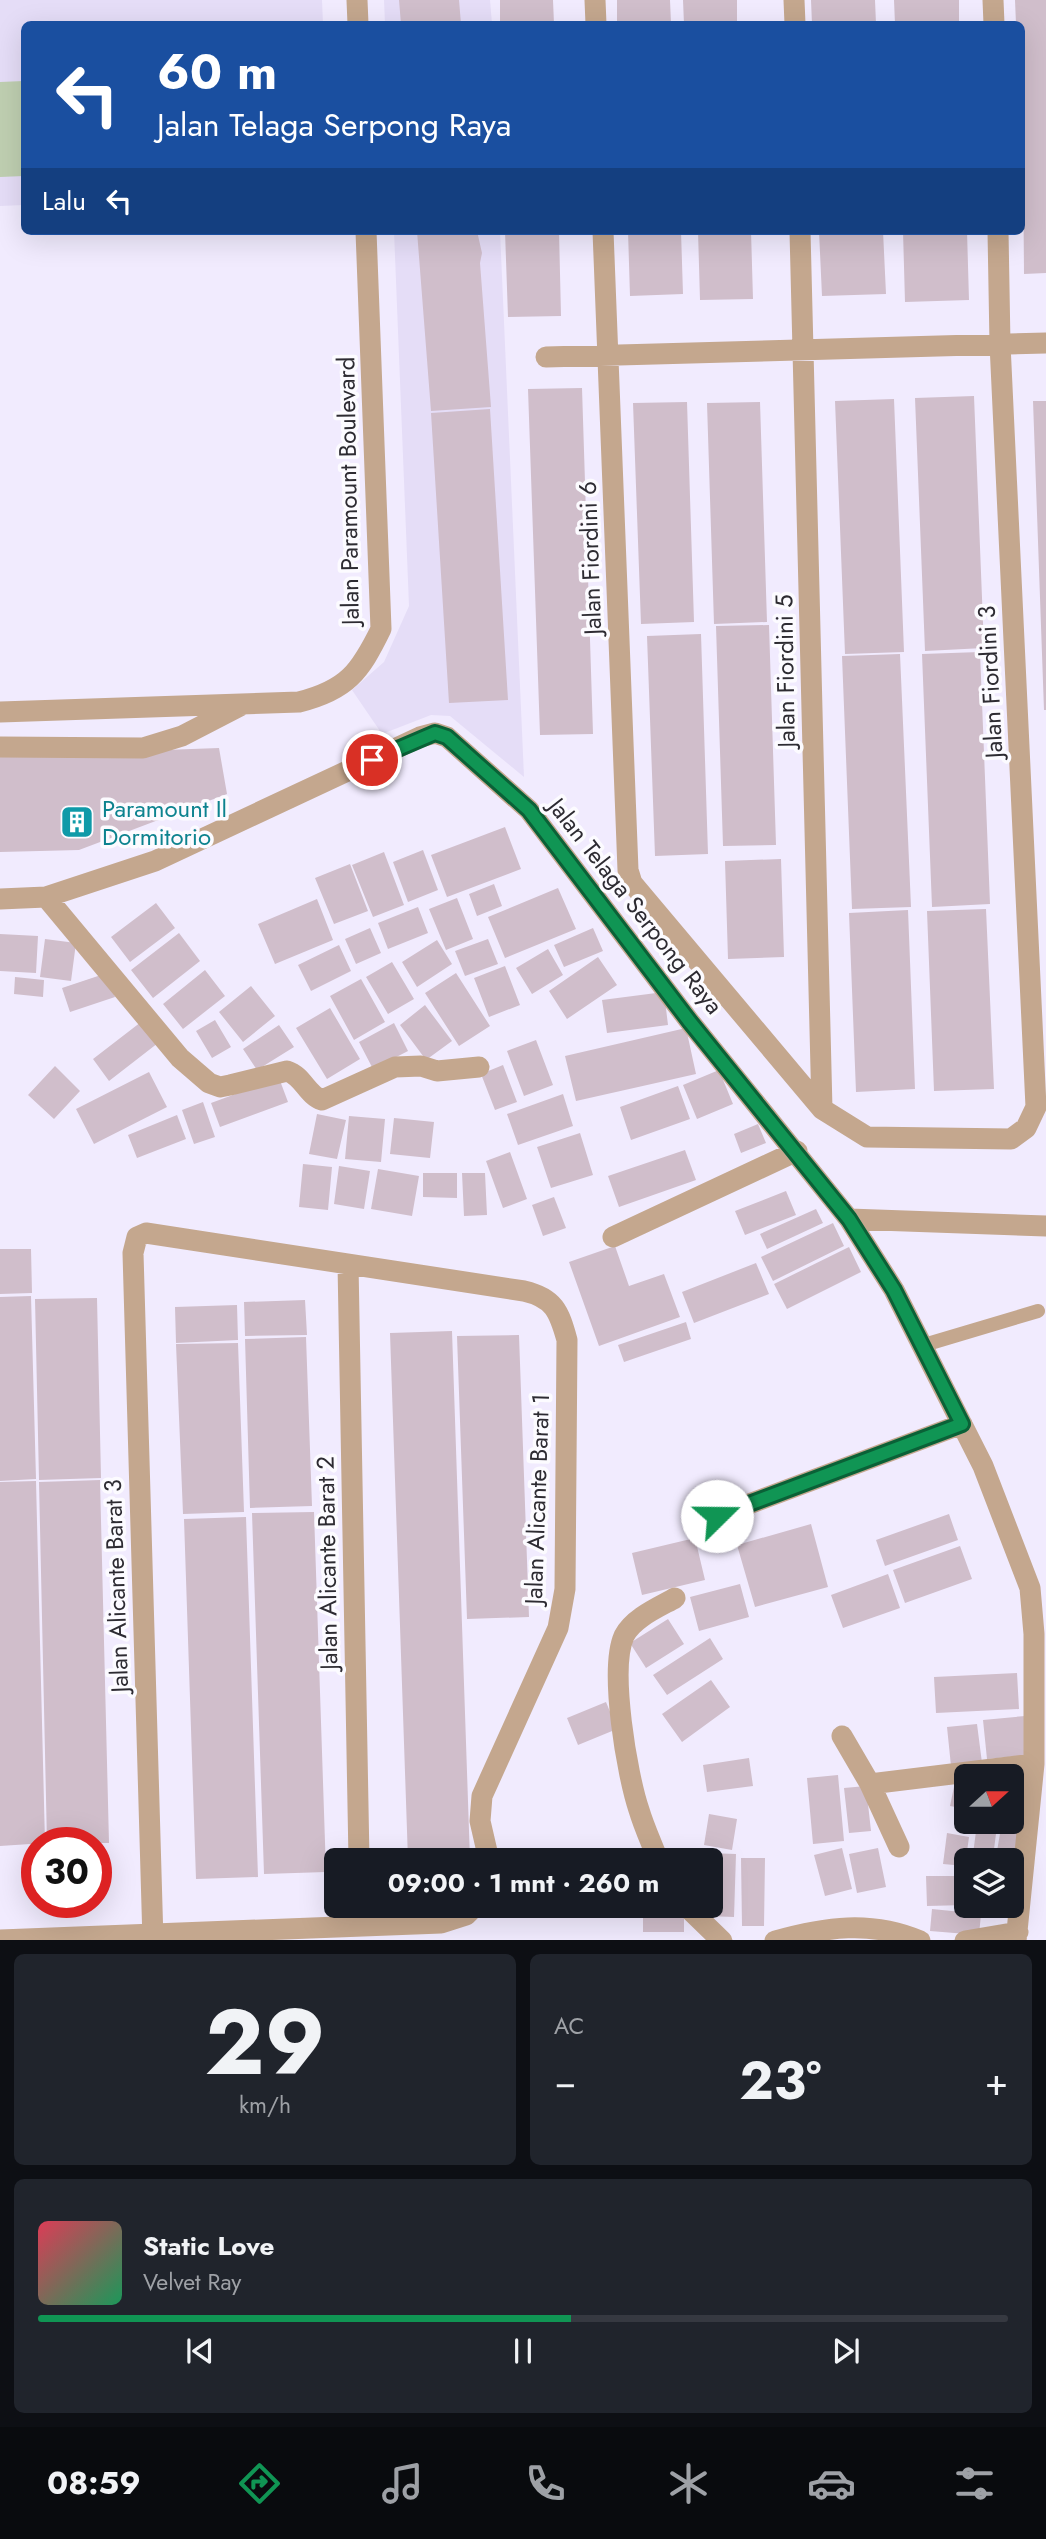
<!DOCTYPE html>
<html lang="id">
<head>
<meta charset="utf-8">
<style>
	body { margin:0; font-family:Jost,sans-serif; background:#20242c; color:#f1f3f6; height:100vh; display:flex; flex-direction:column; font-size:26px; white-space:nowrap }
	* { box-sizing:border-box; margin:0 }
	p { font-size:23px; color:#9ea1a6 }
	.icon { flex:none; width:38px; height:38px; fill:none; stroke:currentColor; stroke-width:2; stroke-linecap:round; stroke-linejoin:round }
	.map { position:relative; height:1940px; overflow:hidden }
	.sheet { display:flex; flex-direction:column; gap:14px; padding:14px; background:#0d0f14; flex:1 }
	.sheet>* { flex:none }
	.hud { position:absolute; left:21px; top:21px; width:1004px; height:214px; border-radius:10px; box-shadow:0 7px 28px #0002; background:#1a4fa0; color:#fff; overflow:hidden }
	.needle { width:46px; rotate:69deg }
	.buttons { position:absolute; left:954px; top:1764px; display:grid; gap:14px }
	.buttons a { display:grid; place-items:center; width:70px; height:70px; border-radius:10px; background:#171b24; box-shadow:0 7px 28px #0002; font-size:35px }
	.speed { position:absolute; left:21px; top:1827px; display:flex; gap:14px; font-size:35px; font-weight:700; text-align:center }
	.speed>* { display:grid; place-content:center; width:91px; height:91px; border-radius:50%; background:#171b24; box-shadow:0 7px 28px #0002; line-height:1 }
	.speed .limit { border:10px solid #d22; background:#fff; color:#111 }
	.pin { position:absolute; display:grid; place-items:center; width:60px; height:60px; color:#fff; margin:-30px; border:4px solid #fff; border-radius:50%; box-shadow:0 2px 7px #0007 }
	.me { position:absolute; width:77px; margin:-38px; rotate:68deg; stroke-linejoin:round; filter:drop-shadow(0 0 5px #0008) }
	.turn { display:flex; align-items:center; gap:24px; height:147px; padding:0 21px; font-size:32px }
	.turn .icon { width:91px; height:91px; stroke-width:2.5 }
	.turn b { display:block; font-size:49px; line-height:60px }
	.then { display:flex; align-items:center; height:66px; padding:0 21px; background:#0003; gap:14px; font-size:26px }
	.big { font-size:52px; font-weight:700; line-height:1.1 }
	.sheet .card { flex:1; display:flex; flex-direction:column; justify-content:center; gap:10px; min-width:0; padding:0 24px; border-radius:10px; background:#20242c }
	.sheet .dial { align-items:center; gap:0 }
	.dial b { font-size:91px; line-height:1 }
	.song { display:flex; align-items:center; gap:21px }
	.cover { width:84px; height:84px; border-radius:10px; background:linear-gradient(135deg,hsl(350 70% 55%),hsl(150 70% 35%)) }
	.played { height:7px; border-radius:4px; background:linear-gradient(90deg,#109554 55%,#363941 55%) }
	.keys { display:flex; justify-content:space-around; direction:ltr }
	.heat { display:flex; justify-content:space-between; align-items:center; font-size:38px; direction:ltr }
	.sheet .tiles { flex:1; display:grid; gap:14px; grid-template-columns:1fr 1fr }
	.card:last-child { grid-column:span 2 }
	.trip { position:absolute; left:324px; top:1848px; width:399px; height:70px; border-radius:10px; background:#171b24; box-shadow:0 7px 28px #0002; font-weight:700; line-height:70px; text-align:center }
	.dock { display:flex; height:112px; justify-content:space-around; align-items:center; background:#090b0e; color:#9ea1a6 }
	.dock .icon { width:49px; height:49px }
	.dock .current { color:#109554 }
	.dock b { font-size:32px; color:#f1f3f6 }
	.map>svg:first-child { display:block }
	.built { fill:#e5ddf7 }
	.green { fill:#bfcfb1 }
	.building { fill:#d0becb }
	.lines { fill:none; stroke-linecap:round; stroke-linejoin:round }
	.lane { stroke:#c4a78e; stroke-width:14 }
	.street { stroke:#c4a78e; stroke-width:21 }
	.route-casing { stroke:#0a6137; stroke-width:18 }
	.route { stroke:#109554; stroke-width:12 }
	.labels { text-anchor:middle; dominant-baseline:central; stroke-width:7; stroke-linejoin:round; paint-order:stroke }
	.street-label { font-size:24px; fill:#2d2b32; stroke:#fcfbff }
	.culture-label { font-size:24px; fill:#0d838f; stroke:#fcfbff; text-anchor:start }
</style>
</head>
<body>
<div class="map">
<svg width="1046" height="1941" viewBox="0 0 1046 1941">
	<rect width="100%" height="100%" fill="#f1ebfe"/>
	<!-- built -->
	<path class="built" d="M0 0H322L323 24H24V205L0 206Z
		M384 0H490L492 24H385Z
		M394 231H500L524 777 450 716 431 715 382 734 352 690 384 662 409 606Z"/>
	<!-- green -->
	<path class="green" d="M24 81V176L0 177V82Z"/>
	<!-- building -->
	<path class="building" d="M399 0H459L461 24H401Z
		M500 0H553L554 24H500Z
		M617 0H670L671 24H617Z
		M683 0H737V24H684Z
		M811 0H875L876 24H812Z
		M894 0H959V24H895Z
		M1015 0H1046V273L1024 274 1022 24H1016Z
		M417 231H477L482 253 480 263 491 407 431 411Z
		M505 231H559L561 316 508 317Z
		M628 231H681L683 294 630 296Z
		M698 231H751L753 299 700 300Z
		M819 231H883L886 294 822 296Z
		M903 231H967L969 300 905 302Z
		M582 388 593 734 540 735 528 389Z
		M974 396 984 648 925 651 915 398Z
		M894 399 904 652 845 654 835 401Z
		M1033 401H1046V710H1044Z
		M687 402 694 622 641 624 633 403Z
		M760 402 767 622 714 624 707 403Z
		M490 409 508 700 449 703 431 413Z
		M769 625 776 845 723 846 716 626Z
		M701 634 708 854 655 856 647 636Z
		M980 652 990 904 932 907 922 654Z
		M900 654 911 907 852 909 842 656Z
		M219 748 227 794 79 850 0 852V756Z
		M505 827 521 869 447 897 431 855Z
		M423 850 438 890 408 902 393 862Z
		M384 852 404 905 373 917 352 865Z
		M781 859 784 957 728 959 725 861Z
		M350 864 368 911 334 924 315 878Z
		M494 884 502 906 477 916 469 894Z
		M558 888 576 929 505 958 488 917Z
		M457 898 473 939 446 950 429 909Z
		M317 899 333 940 275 964 258 924Z
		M156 903 175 928 130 962 111 937Z
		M418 907 428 933 388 949 378 923Z
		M986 909 994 1089 934 1091 927 911Z
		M908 910 915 1089 856 1092 849 913Z
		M370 928 381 953 356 964 345 939Z
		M593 928 603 951 564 967 554 945Z
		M179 933 200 961 153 998 131 970Z
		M0 934 38 936 36 973 0 971Z
		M45 939 76 943 71 981 40 977Z
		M488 939 498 964 465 976 455 951Z
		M437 940 452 964 417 987 402 962Z
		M339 945 351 971 311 991 298 965Z
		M548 949 563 975 532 994 516 968Z
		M598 957 617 985 567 1019 549 991Z
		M392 962 414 999 388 1014 366 977Z
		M505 966 520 1005 489 1017 474 978Z
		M205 970 225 996 183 1029 163 1004Z
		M107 973 115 997 70 1012 62 988Z
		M456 973 490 1026 459 1046 425 993Z
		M15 977 44 980 43 997 14 994Z
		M361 979 385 1022 354 1040 330 996Z
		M251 986 275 1016 243 1042 219 1012Z
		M664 992 668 1025 607 1033 602 1000Z
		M425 1005 452 1041 426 1060 400 1025Z
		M330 1008 360 1059 327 1079 296 1028Z
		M215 1020 231 1047 212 1058 196 1031Z
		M141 1022 158 1043 109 1081 93 1059Z
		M394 1023 408 1051 373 1069 359 1042Z
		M279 1025 294 1047 257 1070 243 1049Z
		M686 1028 696 1074 576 1101 565 1056Z
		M536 1040 553 1085 524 1096 507 1051Z
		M503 1065 517 1102 495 1110 481 1074Z
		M55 1066 80 1091 54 1119 28 1095Z
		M719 1070 733 1104 697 1119 683 1085Z
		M149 1072 167 1107 94 1144 76 1109Z
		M279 1078 288 1102 220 1127 211 1103Z
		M678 1086 690 1119 631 1140 620 1107Z
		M563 1094 573 1126 518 1145 507 1114Z
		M203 1102 215 1137 194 1144 182 1110Z
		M317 1114 346 1120 337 1159 309 1154Z
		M177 1115 186 1139 137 1158 128 1135Z
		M349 1116 385 1119 381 1162 345 1159Z
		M394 1118 434 1122 430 1158 390 1154Z
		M758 1124 766 1143 741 1153 734 1134Z
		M580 1133 593 1175 551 1188 537 1147Z
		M685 1150 696 1180 619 1207 608 1176Z
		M510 1152 527 1199 503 1208 486 1161Z
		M303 1164 332 1167 328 1210 299 1207Z
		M339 1166 370 1171 364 1209 334 1204Z
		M378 1169 419 1176 412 1216 371 1209Z
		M423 1173H457V1198L423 1197Z
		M462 1173H485L487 1215 464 1216Z
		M786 1191 796 1215 745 1235 735 1211Z
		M554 1197 566 1228 543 1236 532 1205Z
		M816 1209 823 1223 767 1249 760 1234Z
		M833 1223 844 1246 773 1281 761 1257Z
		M615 1246 629 1286 664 1274 680 1317 599 1346 569 1262Z
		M849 1247 861 1272 787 1309 774 1284Z
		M0 1249H31L32 1293 0 1294Z
		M756 1263 769 1294 694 1323 682 1292Z
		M31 1296 36 1479 0 1481V1297Z
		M97 1298 101 1478 39 1480 35 1299Z
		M305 1300 307 1335 245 1336 244 1302Z
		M237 1305 238 1340 176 1343 175 1307Z
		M686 1322 691 1339 624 1362 618 1345Z
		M452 1331 470 1860H408L390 1333Z
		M519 1335 529 1617 467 1619 457 1336Z
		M306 1337 312 1506 250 1508 245 1339Z
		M238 1343 244 1512 183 1514 176 1344Z
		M100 1480 109 1843H47L39 1482Z
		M36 1481 45 1843 0 1846V1482Z
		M314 1512 326 1872 264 1874 252 1513Z
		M949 1514 958 1540 885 1566 876 1540Z
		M246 1517 258 1877 196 1879 184 1519Z
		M811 1524 828 1587 755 1607 737 1545Z
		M695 1538 705 1580 642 1595 632 1553Z
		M960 1546 972 1579 905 1603 893 1570Z
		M888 1574 900 1608 843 1628 831 1595Z
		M740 1584 749 1617 699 1631 690 1597Z
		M668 1619 684 1644 646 1668 630 1643Z
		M710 1638 723 1659 667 1695 653 1675Z
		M1017 1673 1019 1709 936 1713 934 1677Z
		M711 1680 730 1707 682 1742 662 1714Z
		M606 1702 617 1729 578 1745 567 1718Z
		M1025 1716 1029 1755 987 1759 983 1720Z
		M977 1724 982 1763 951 1766 947 1727Z
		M749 1758 753 1786 707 1792 703 1765Z
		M838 1775 844 1841 813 1844 807 1778Z
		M955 1782 966 1784V1809L950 1806Z
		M866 1786 871 1831 849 1833 844 1788Z
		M709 1814 737 1819 732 1850 704 1845Z
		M1012 1818 1021 1820 1016 1854 997 1851 1002 1822H1012Z
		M977 1824 997 1826 993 1857 973 1854Z
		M947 1833 969 1837 965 1866 943 1864Z
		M842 1848 852 1889 825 1896 814 1855Z
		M878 1848 886 1887 857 1893 849 1854Z
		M707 1853 736 1854 734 1917 706 1916V1906H710V1860H707Z
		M741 1858H765L764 1926H742Z
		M926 1876H966V1905L927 1906Z
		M643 1908H684V1932H643Z
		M932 1909 981 1914 979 1935 930 1931Z"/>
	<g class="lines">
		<!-- lane -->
		<path class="lane" d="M924 1345 1038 1311"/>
		<!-- street -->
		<path class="street" d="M357 0 358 24
			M595 0 596 24
			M794 0 795 24
			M993 0 994 24
			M603 231 628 870 632 883 822 1109 867 1137 1011 1139 1026 1128 1036 1107 1000 344 998 231
			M800 231 822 1109
			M546 357 1046 343
			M0 712 299 702C347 690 360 672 381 629L366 231
			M0 747 143 748 182 736 240 706
			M0 899 46 897
			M479 1067 437 1071 421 1066 395 1067 322 1100C307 1095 303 1076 287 1071L230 1085 220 1087 209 1083 180 1058 46 897 155 861 420 737 435 733 447 737 529 810 690 1022 849 1219 894 1290 983 1466 1030 1588 1034 1634V1764L1016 1941
			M849 1219 1046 1226
			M613 1237 797 1151
			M348 1264 359 1860
			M717 1516 962 1424
			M842 1736 870 1784 899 1847
			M870 1784 1034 1764
			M658 1860C652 1844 644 1827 639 1810 627 1775 609 1669 624 1636 633 1618 659 1607 675 1598
			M686 1906 722 1941
			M0 1940 441 1923 466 1915 475 1906
			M153 1941 133 1253 137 1237 146 1233 524 1291C554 1298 559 1311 567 1340L565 1589 558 1628 482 1796 480 1821 489 1860
			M775 1941C825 1927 871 1920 920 1941
			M965 1941 1018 1932"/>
	</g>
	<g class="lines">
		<defs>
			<path id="route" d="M372 760 435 733 447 737 529 810 690 1022 849 1219 894 1290 962 1424 717 1516"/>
		</defs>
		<!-- route casing -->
		<use href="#route" class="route-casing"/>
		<!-- route -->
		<use href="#route" class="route"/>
	</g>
	<!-- icons -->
	<defs>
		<symbol id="building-square" viewBox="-11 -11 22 22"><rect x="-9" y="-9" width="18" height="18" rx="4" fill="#0f9aa8" stroke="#fcfbff"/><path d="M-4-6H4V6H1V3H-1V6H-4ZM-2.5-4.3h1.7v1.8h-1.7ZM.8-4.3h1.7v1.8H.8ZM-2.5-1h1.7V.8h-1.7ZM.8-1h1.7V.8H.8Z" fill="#fff"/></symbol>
	</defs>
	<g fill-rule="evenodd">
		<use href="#building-square" x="58" y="803" width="38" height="38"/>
	</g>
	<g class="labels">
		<!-- street labels -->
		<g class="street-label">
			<text transform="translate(348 491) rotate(-91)">Jalan Paramount Boulevard</text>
			<text transform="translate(590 558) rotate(-92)">Jalan Fiordini 6</text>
			<text transform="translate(785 671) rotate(-91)">Jalan Fiordini 5</text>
			<text transform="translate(990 682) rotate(-93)">Jalan Fiordini 3</text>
			<text transform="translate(636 906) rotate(52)">Jalan Telaga Serpong Raya</text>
			<text transform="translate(537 1499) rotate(-88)">Jalan Alicante Barat 1</text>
			<text transform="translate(327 1563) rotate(-91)">Jalan Alicante Barat 2</text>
			<text transform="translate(116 1586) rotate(-92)">Jalan Alicante Barat 3</text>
		</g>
		<!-- culture labels -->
		<g class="culture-label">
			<text x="102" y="808">Paramount Il<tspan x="102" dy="28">Dormitorio</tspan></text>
		</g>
	</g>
</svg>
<div class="buttons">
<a><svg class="needle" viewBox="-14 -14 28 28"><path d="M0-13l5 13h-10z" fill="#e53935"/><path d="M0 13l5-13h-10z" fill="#9ea1a6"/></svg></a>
<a><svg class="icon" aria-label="layers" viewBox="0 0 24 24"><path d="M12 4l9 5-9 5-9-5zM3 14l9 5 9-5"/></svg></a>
</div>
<div class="speed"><div class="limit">30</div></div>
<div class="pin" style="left:372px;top:760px;background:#d93025"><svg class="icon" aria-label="arrive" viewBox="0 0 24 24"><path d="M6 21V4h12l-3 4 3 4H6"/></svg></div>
<svg class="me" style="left:717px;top:1516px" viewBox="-20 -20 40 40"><circle r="19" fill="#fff"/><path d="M0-13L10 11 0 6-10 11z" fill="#109554"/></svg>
<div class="trip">09:00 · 1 mnt · 260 m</div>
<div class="hud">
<div class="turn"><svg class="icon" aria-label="left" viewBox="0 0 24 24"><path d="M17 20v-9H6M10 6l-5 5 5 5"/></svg><div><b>60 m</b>Jalan Telaga Serpong Raya</div></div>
<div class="then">Lalu<svg class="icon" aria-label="left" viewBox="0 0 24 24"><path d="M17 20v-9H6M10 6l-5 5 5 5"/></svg></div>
</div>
</div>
<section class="sheet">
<div class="tiles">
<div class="card dial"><b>29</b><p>km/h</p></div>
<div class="card"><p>AC</p>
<div class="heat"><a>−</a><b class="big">23°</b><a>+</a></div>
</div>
<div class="card">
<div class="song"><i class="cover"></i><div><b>Static Love</b><p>Velvet Ray</p></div></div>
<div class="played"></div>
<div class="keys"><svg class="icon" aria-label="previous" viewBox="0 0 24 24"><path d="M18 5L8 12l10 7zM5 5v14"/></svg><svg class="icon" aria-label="pause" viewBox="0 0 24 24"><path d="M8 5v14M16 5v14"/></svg><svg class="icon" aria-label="next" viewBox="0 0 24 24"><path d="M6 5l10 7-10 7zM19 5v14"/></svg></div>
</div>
</div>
</section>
<nav class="dock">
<b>08:59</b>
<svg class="icon current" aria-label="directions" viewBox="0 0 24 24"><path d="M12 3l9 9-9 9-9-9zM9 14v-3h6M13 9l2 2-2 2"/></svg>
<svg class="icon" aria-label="music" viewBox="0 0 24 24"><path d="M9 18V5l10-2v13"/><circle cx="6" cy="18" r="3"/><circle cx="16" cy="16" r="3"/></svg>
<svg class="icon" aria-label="phone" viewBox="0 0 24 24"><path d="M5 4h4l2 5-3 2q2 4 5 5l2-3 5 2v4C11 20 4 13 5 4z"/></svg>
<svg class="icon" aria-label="climate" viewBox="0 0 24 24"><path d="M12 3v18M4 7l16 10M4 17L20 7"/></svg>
<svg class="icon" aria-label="car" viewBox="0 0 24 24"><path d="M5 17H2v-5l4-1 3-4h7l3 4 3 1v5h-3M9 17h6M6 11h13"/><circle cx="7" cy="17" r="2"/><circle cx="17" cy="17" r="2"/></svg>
<svg class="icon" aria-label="filters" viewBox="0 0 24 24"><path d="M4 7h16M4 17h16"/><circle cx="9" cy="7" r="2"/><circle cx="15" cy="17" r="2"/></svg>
</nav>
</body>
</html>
